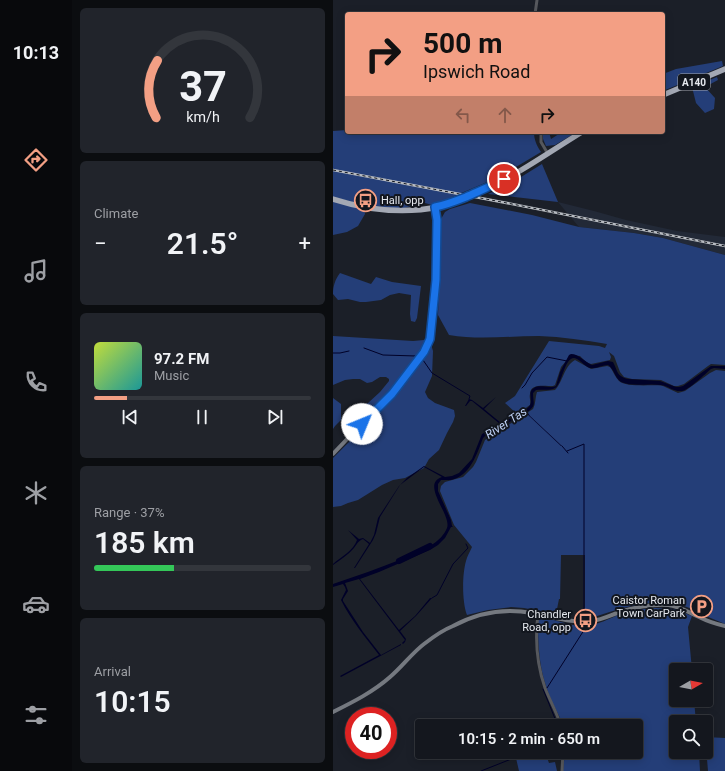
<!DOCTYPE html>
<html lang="en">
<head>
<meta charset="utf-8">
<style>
	body { margin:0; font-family:Roboto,sans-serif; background:#21242b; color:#f1f3f6; height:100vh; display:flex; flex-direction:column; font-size:15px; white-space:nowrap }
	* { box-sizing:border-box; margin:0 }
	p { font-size:13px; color:#9d9fa4 }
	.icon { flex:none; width:22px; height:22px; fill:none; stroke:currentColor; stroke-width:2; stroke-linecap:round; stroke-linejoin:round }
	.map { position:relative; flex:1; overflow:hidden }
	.details { display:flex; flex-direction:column; gap:8px; padding:8px; background:#0b0d10; width:261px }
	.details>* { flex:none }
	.hud { position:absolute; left:12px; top:12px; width:320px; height:122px; border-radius:4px; box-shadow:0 2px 10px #0003,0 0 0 1px #33363c; background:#f39f84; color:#111; overflow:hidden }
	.needle { width:26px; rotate:81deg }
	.fabs { position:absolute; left:336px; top:663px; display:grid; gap:8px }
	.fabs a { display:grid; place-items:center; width:44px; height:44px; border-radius:4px; background:#14171e; box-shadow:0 2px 10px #0003,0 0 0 1px #33363c; font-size:20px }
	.speed { position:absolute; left:12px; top:707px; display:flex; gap:8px; font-size:20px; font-weight:700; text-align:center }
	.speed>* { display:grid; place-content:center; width:52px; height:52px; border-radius:50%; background:#14171e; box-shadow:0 2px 10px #0003,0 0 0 1px #33363c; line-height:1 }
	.speed .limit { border:6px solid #d22; background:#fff; color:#111 }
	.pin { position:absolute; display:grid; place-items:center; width:34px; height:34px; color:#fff; margin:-17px; border:2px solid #fff; border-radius:50%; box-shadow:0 1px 4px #0007 }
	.me { position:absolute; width:44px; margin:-22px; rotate:45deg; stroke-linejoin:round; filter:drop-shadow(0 0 3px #0008) }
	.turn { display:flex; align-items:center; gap:14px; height:84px; padding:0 12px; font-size:18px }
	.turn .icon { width:52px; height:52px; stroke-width:2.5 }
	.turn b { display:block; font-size:28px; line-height:34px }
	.lanes { display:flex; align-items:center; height:38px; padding:0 12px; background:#0003; justify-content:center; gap:20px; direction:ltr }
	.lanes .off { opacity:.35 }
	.big { font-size:30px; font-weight:600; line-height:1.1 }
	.details .card { flex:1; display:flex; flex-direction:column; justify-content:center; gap:6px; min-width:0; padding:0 14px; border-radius:6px; background:#21242b }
	.details .dial { align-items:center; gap:0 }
	.dial svg { height:104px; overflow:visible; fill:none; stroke:#33363c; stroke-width:7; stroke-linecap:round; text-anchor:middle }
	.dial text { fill:#f1f3f6; stroke:none }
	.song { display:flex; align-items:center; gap:12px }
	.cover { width:48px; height:48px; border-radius:6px; background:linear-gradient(135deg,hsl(70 70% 55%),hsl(180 70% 35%)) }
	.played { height:4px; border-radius:2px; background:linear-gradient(90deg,#f39f84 15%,#33363c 15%) }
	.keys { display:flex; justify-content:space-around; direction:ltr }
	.heat { display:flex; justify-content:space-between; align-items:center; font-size:22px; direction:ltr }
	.charge { height:6px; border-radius:3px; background:linear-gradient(90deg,#34c759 37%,#33363c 0) }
	.trip { position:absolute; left:82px; top:719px; width:228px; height:40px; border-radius:4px; background:#14171e; box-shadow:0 2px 10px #0003,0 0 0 1px #33363c; font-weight:600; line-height:40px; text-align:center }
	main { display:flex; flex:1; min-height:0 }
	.tabs { display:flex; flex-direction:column; width:72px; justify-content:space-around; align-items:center; background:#08090c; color:#9d9fa4 }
	.tabs .icon { width:28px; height:28px }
	.tabs .active { color:#f39f84 }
	.tabs b { font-size:18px; color:#f1f3f6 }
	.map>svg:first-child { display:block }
	.built { fill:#222937 }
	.green { fill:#243e78 }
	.water { fill:#000128 }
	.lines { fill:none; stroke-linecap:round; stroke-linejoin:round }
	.stream { stroke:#000128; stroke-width:1 }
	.river { stroke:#000128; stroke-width:6 }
	.street { stroke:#56585d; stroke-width:3 }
	.secondary { stroke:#757980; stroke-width:4 }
	.highway { stroke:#a3a8b4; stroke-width:5.5 }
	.rail-casing { stroke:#b7bbc1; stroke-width:2.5 }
	.rail { stroke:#12161e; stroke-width:1; stroke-dasharray:3; stroke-linecap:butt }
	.route-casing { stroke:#114b97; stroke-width:10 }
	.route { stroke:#1a73e8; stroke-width:7 }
	.labels { text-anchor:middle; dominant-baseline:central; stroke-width:4; stroke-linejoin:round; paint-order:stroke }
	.shield { fill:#12161e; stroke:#a5a8af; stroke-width:1 }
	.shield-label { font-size:10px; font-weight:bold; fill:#e4e7ed }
	.poi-label { font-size:11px; fill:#e4e7ed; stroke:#12161e; text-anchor:end }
	.water-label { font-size:12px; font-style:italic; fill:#bfd2f6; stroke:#12161e }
</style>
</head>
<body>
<main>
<nav class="tabs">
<b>10:13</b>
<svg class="icon active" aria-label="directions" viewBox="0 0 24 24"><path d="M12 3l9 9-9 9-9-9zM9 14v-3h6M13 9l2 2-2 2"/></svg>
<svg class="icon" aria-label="music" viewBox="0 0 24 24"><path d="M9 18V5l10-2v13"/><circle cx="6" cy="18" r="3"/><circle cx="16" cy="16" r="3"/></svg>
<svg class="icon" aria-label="phone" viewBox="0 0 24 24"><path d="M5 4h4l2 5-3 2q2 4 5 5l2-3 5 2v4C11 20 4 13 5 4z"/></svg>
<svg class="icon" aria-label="climate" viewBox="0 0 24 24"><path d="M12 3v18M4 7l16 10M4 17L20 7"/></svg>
<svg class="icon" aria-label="car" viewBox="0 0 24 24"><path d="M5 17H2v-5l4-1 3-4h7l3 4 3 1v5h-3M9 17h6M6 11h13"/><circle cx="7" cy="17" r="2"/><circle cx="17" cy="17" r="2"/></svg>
<svg class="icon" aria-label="filters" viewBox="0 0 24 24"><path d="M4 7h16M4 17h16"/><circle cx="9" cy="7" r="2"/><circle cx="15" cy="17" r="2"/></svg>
</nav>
<section class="details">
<div class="card dial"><svg viewBox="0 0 100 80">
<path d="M14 69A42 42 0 1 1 86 69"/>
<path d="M14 69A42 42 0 0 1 15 25" stroke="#f39f84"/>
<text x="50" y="56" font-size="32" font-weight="700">37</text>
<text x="50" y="72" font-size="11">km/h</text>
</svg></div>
<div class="card"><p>Climate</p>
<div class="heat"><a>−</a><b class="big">21.5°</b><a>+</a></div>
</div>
<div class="card">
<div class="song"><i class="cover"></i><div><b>97.2 FM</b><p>Music</p></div></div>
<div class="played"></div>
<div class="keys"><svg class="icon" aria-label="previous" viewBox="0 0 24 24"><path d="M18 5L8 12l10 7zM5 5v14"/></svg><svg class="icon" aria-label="pause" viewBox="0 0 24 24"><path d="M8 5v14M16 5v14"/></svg><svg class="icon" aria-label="next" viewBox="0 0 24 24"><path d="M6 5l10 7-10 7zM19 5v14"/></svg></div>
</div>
<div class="card"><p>Range · 37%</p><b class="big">185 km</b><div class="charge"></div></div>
<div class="card"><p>Arrival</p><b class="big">10:15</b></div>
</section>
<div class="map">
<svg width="392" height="771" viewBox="0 0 392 771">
	<rect width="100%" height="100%" fill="#1b1f28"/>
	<!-- built -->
	<path class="built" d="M225 202 261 211 293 220 344 231 392 237V255L330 238 301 233 246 227Z"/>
	<!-- green -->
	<path class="green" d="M389 61 390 66 330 91V74L343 69Z
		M384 77 385 80 372 87 382 98 381 109 372 113 363 103 359 87Z
		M14 130V132H201C201 140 204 146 208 152L166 177 119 197 110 203 99 205 92 203H85L72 208H61L31 205 0 197V131Z
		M210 132H216L218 139 229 132H244L222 145 213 146 210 139Z
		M209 164 225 202 155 194 180 182Z
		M0 201 31 209 32 214 25 226 14 232 0 235Z
		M137 203 199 215 246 227 301 233 330 238 392 255V365L378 364 375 366 351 384 345 386H341L328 380 299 379 291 377 287 372 281 356 276 352 278 357 277 360 258 364 253 362 247 356 238 355 228 367 222 385 220 386C212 386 197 383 197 394 196 398 198 400 197 405L184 414 172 403 182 396 216 341 266 346 272 348 274 344C252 340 229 337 206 336 176 336 145 340 116 335L105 315 107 261 108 219 112 212 117 209Z
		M7 273 38 284 43 277 59 282 88 286 84 318 82 322 78 321 77 314 78 295 66 293 57 295 48 300 33 302H27L15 299 5 300 0 294C0 286 2 280 7 273Z
		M0 336 80 341 91 340 93 341 94 343 84 360 74 371 57 394 30 420 19 422 16 411 35 403 47 392 56 381V379L53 377H47L39 382 34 383 27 379H20L12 380 0 385Z
		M98 344 100 351 99 376 92 392 95 398 102 403 121 410 122 416 120 422 114 433 106 450 96 459 91 468 72 478 60 480 49 485 25 500 15 503 8 506 0 507V458L61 397 87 362Z
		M242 360 258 369 274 366 277 367C280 371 282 377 286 381 293 388 320 384 330 386 335 388 340 391 345 393L352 391 377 373 383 370 392 371V624L361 611V610L360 609C355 608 350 605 345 604 313 598 282 610 252 620V555H228L227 599H226L223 614 191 608 178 607 155 610 134 615C129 602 129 575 133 561 134 556 137 552 139 547L121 525 107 491 108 486 112 482 130 477 140 467 143 462 152 440 200 409C203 403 202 398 204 392L222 390C230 382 231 366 242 360Z
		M0 398 8 404V420L2 426 0 429Z
		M322 608 341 609 359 616 355 627 359 670H343V700H361L363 722H343V752H366L367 771H230L232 752H303V726H231C225 713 217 700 213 686 206 666 205 643 205 622L206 618C222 618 236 627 253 626 265 625 277 618 288 614 299 610 311 609 322 608Z
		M373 737 392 738V771H375L373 747Z
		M201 752H212L216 763 222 762 224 771H186L183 758Z"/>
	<!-- water -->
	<path class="water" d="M238 354C246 354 252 362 259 365L275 361 280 362C285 371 283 376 295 379L327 381 343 387H346L350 386 378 366H392V369L381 368 378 369C372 374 356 390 349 391 341 392 335 386 328 385 316 383 299 387 288 382 282 378 281 369 275 365 270 365 263 369 257 368 252 367 246 358 241 358 231 358 229 385 222 388 217 391 209 389 203 390L200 393C200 404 204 405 194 412L197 416 229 446H228L193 413H190L180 420 153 435 150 438C144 454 137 476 118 480 115 480 111 480 108 480L105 484V491L118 520 119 526 120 527 133 543 120 527H118L112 538 105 545 97 550 46 572 27 579 66 630 82 616 97 598H99L83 616 67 631 73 639 72 642 70 644 69 643 72 640 26 579 12 583 15 591 10 599V601L30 632 48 655 68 644V645L8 677 7 676 46 655C33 638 18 620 8 600L13 590 12 587 10 584 0 587V584C23 576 47 568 69 559 79 555 91 550 100 544 106 540 111 535 114 528 119 515 87 484 109 477L91 467 67 485 47 517 43 533 40 540 22 568H21L36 544 30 539C25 541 24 544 21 548 15 555 7 560 0 565V564C8 557 21 550 24 540L15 530 26 539 30 538 37 543 41 535 45 518 66 486 74 478 91 466 112 477 119 476 126 473 139 459 149 434 167 424 139 401H137L133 406H132L136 399 139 400 150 408 163 397 151 409 168 423C175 419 193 412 197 405 200 399 194 392 201 388 207 384 216 389 223 386L227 372 236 355Z"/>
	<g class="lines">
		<!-- stream -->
		<path class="stream" d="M31 348 50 355 83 356
			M0 353H7L16 351
			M90 360 99 373 137 396 136 399
			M189 388 192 385 199 373 214 357 234 361
			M229 446 235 453
			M234 451 251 444V619
			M99 598 104 595 120 564 135 548 133 544
			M214 688 253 627
			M210 689 225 726
			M148 771 196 752"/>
		<!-- river -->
		<path class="river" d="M66 561 97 546"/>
		<!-- street -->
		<path class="street" d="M202 14 204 0
			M208 132V142L215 154
			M205 614C202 638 204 665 212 688 217 701 224 713 228 726
			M229 771 230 752"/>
		<!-- secondary -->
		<path class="secondary" d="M0 454 17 436 59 395 85 361 95 345 97 339 98 329 103 280 104 220 102 207
			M0 712C20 702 40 692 57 677 69 667 79 653 91 644 100 637 110 630 120 626 144 613 172 608 199 613 219 616 238 624 259 621 269 620 278 615 287 612 303 607 319 604 335 605 347 606 356 613 366 617 374 621 383 624 392 626"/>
		<!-- highway -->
		<path class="highway" d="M330 95 392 69
			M0 199C34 210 70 214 106 207 116 204 125 200 134 196 155 188 176 178 195 166 213 155 231 143 249 132"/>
		<defs>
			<path id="rail" d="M0 170 179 204 392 246"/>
		</defs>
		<!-- rail casing -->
		<use href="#rail" class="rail-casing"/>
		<!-- rail -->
		<use href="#rail" class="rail"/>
	</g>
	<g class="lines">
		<defs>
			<path id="route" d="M29 424 59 394 91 352 97 339 103 280 104 220 102 207C113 205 123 201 133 197 146 191 159 186 171 179"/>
		</defs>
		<!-- route casing -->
		<use href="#route" class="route-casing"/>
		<!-- route -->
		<use href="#route" class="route"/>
	</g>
	<!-- icons -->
	<defs>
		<symbol id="bus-ring" viewBox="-11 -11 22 22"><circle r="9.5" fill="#12161e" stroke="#f39f84" stroke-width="1.5"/><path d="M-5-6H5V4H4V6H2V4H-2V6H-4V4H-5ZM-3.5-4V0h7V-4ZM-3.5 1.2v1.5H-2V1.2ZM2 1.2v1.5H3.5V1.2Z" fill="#f39f84"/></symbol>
		<symbol id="parking-ring" viewBox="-11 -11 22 22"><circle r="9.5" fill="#12161e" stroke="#f39f84" stroke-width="1.5"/><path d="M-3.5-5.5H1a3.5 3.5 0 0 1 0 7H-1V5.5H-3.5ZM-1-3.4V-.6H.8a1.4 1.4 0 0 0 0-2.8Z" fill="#f39f84"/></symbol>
	</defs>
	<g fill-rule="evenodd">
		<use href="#bus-ring" x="20" y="188" width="25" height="25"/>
		<use href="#parking-ring" x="356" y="594" width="25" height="25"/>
		<use href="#bus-ring" x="240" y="608" width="25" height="25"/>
	</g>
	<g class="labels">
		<!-- shield labels -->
		<rect class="shield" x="345" y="74" width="32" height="16" rx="3"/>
		<g class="shield-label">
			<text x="361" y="82">A140</text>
		</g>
		<!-- poi labels -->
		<g class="poi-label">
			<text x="48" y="200" text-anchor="start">Hall, opp</text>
			<text x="352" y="600">Caistor Roman<tspan x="352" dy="13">Town CarPark</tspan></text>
			<text x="238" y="614">Chandler<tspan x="238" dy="13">Road, opp</tspan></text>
		</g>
		<!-- water labels -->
		<g class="water-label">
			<text transform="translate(173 423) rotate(-33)">River Tas</text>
		</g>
	</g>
</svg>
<div class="fabs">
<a><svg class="needle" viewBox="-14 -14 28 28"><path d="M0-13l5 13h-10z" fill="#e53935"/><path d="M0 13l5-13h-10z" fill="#9d9fa4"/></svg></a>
<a><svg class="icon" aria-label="search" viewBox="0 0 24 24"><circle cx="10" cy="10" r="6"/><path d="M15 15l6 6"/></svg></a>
</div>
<div class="speed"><div class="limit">40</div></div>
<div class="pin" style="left:171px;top:179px;background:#d93025"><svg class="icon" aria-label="arrive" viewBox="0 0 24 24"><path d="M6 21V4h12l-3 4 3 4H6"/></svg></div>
<svg class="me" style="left:29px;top:424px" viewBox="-20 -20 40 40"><circle r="19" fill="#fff"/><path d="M0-13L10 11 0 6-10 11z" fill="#1a73e8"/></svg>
<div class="trip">10:15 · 2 min · 650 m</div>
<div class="hud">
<div class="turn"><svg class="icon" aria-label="right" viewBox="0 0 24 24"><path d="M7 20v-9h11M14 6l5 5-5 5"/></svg><div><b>500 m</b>Ipswich Road</div></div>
<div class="lanes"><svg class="icon off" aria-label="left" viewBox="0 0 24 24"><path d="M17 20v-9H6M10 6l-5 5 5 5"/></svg><svg class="icon off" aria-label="ahead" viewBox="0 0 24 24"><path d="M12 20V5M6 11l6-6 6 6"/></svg><svg class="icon" aria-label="right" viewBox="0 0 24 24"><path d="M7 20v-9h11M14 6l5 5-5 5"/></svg></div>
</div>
</div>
</main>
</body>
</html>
